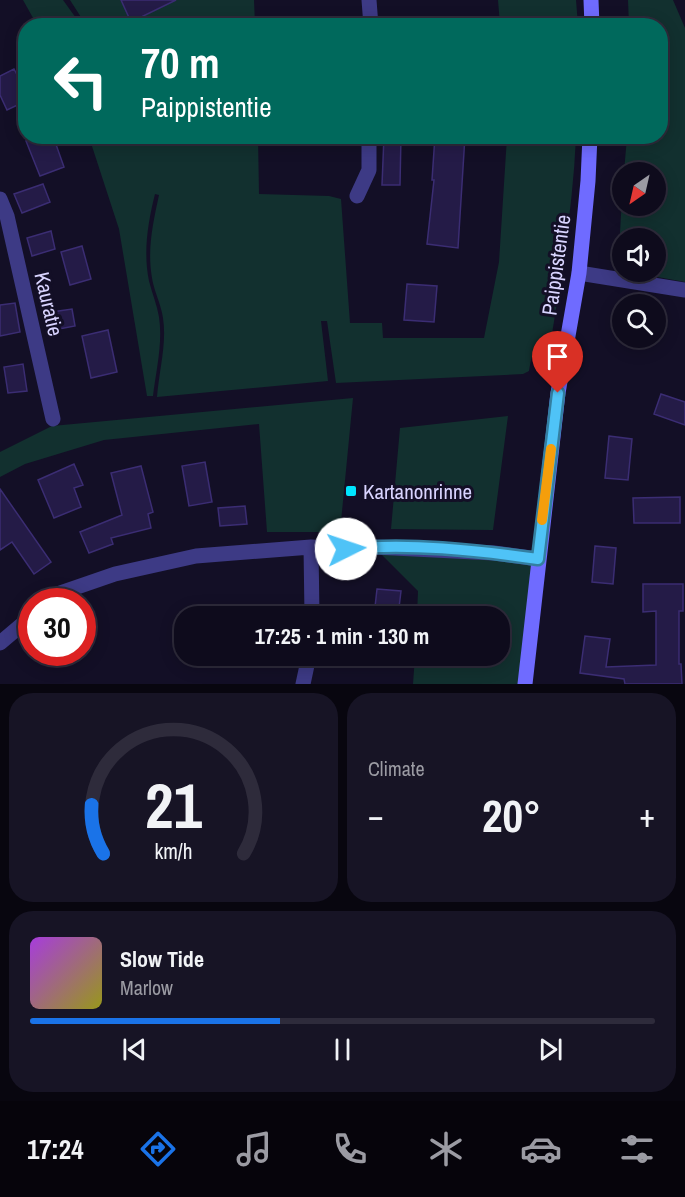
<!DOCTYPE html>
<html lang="en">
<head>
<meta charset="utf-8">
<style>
	body { margin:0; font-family:"Archivo Narrow",sans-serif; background:#171425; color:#f1f3f6; height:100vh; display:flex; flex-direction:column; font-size:22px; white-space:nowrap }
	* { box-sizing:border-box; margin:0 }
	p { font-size:20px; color:#9b9ba3 }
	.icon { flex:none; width:33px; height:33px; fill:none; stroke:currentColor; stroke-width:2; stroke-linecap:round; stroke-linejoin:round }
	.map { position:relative; height:684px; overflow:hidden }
	.panel { display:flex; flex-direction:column; gap:9px; padding:9px; background:#08060f; flex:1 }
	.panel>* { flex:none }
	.top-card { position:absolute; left:18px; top:18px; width:650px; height:126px; border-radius:24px; box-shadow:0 3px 15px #0003,0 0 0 2px #2e2b3b; background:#00695c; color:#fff; overflow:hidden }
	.needle { width:39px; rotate:214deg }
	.fabs { position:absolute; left:612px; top:162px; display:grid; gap:12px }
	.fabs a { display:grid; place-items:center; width:54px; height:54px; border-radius:50%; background:#0e0b1c; box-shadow:0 3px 15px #0003,0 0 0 2px #2e2b3b; font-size:30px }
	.speed { position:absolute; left:18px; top:588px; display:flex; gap:12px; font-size:30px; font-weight:700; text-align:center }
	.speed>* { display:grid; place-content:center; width:78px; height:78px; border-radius:50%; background:#0e0b1c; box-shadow:0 3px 15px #0003,0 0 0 2px #2e2b3b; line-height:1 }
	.speed .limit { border:9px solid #d22; background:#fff; color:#111 }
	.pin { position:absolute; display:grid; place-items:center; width:51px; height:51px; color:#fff; margin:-62px -26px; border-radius:50% 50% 50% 0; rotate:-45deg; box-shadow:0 0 6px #0007 }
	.pin .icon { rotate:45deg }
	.me { position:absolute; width:66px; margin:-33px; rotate:86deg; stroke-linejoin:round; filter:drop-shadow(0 0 4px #0008) }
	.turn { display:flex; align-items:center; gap:21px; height:126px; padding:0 24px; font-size:27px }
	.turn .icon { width:78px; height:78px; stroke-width:2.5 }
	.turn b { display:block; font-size:42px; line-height:51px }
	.big { font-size:45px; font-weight:800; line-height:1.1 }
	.panel .card { flex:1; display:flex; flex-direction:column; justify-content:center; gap:9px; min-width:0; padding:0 21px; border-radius:24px; background:#171425 }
	.panel .dial { align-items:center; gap:0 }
	.dial svg { height:156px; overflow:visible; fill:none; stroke:#2e2b3b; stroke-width:7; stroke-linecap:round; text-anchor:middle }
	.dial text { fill:#f1f3f6; stroke:none }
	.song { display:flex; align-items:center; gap:18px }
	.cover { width:72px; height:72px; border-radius:9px; background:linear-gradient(135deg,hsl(280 70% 55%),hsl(60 70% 35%)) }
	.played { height:6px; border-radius:3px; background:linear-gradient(90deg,#1a73e8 40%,#2e2b3b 40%) }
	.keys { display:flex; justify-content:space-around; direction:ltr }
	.heat { display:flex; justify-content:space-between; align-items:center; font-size:33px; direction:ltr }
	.panel .tiles { flex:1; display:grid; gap:9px; grid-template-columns:1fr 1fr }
	.card:last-child { grid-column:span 2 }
	.trip { position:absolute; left:174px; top:606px; width:336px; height:60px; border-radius:24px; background:#0e0b1c; box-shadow:0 3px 15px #0003,0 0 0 2px #2e2b3b; font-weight:800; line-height:60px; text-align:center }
	.tabs { display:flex; height:96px; justify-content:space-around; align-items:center; background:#06040b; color:#9b9ba3 }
	.tabs .icon { width:42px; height:42px }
	.tabs .selected { color:#1a73e8 }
	.tabs b { font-size:27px; color:#f1f3f6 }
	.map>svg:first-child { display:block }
	.green { fill:#12302f }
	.building { fill:#241b47; stroke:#3b2d73; stroke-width:1.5 }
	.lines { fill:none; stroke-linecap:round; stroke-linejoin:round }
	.street { stroke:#3d3a85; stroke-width:15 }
	.secondary { stroke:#6f6bff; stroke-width:15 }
	.route-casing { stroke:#337fa1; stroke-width:15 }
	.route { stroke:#4fc3f7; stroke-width:10 }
	.slow { stroke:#f59e0b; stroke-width:10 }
	.poi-dot { fill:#00e5ff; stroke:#130f26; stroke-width:2 }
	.labels { text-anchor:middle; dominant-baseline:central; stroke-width:6; stroke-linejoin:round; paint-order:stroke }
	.street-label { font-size:21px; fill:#d9d4ff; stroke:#130f26 }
	.poi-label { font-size:21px; fill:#d9d4ff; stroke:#130f26; text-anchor:start }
</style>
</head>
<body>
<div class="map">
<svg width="685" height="684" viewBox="0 0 685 684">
	<rect width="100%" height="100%" fill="#130f26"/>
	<!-- green -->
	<path class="green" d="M23 0H63L81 25H37Z
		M70 0H254L255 25H86Z
		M498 0H576L578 25H500Z
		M628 0H673L685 28V282L630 272H656V238H622V270L618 269 622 197V206H656V172H624L627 137 660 136V26L629 25Z
		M89 137H258L259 194 329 196 341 199 350 323H382L383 338H484L499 262 507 137H576C573 205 562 272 551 340 533 346 532 354 529 371L523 374 336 383 327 321H321L328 381 157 397C159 371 167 343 163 318 161 304 154 291 152 278 147 249 153 223 159 195L155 194C148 222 143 252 149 281 152 293 157 305 159 317 163 343 156 371 153 396H147L119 229Z
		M353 398 340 532H267L259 424 104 440 25 464 0 477V452L52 426Z
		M508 416 493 530 391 529 400 428Z
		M374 547 538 559 523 684H413L415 656H500V616H417L418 591Z"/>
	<!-- building -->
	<path class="building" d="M121 0H176L131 22Z
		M14 69 26 92V101L7 110 0 95V76Z
		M39 136H53L64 167 40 176 26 141Z
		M384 136H401L400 185H382Z
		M435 136H465L458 248 427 244 434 180H432Z
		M43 184 50 202 22 213 14 194Z
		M51 231 55 249 32 256 27 238Z
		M82 246 91 279 70 285 61 252Z
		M407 284 437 286 434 322 404 320Z
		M15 303 20 332 0 336V305Z
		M72 309 75 326 48 331 45 313Z
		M108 330 117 372 91 378 82 336Z
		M23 364 27 391 8 393 4 367Z
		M661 394 685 402V425L654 414Z
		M609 436 632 439 628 480 605 478Z
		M205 462 212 502 189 506 182 466Z
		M74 464 83 485 74 488 81 507 54 518 38 480Z
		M141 466 153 512 148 514 151 528 111 538 113 544 89 553 80 532 122 515 111 473Z
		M0 489 51 562 34 574 12 542 0 550Z
		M680 497V523H634L633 498Z
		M245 506 247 524 220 526 218 508Z
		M595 546 616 548 613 584 592 582Z
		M643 584H683V611H679V664H681L682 684H625L624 679 580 673 585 636 610 639 606 667 656 665V611L643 612Z
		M377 589 401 591 398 616H374Z"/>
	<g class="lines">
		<!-- street -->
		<path class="street" d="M369 0 371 26
			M357 196 369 170V136
			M0 199 7 216 53 419
			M579 273 685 290
			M311 547 312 616
			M49 602 57 594 115 574 196 556 311 547 346 549 374 547 494 553 538 559
			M0 643 32 616
			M303 684 309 656"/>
		<!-- secondary -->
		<path class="secondary" d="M591 0 592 26
			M525 684 558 393 579 273 588 181 590 136"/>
	</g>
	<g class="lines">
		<defs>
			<path id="route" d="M346 549C410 543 475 550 538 559L558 393"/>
		</defs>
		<!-- route casing -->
		<use href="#route" class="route-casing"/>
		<!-- route -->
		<use href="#route" class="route"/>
		<!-- slow -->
		<path class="slow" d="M542 520 551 449"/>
	</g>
	<!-- markers -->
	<rect class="poi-dot" x="345" y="485" width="12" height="12" rx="3"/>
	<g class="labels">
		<!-- street labels -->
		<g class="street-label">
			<text transform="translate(556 265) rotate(-82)">Paippistentie</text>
			<text transform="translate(49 304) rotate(77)">Kauratie</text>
		</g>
		<!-- poi labels -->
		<g class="poi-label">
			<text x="363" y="491">Kartanonrinne</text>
		</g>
	</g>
</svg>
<div class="fabs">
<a><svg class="needle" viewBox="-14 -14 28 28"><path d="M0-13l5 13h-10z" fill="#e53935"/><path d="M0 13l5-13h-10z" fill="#9b9ba3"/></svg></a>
<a><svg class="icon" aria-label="sound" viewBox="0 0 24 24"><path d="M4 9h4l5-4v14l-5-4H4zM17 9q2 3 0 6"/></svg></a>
<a><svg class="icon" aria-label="search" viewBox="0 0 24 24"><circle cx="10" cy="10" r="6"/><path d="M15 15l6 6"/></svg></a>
</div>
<div class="speed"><div class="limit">30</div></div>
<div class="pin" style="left:558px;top:393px;background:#d93025"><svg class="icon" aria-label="arrive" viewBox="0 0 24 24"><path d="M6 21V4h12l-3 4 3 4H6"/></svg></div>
<svg class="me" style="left:346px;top:549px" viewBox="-20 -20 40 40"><circle r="19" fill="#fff"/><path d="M0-13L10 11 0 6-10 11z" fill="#4fc3f7"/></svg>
<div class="trip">17:25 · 1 min · 130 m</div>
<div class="top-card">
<div class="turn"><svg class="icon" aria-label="left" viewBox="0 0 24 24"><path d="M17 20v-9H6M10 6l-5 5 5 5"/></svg><div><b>70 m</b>Paippistentie</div></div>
</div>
</div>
<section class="panel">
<div class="tiles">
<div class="card dial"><svg viewBox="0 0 100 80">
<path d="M14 69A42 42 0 1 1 86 69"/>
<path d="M14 69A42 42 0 0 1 8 44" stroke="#1a73e8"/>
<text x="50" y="56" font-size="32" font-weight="700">21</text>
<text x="50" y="72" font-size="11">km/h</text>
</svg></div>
<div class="card"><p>Climate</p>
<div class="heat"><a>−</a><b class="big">20°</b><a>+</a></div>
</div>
<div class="card">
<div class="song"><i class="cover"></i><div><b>Slow Tide</b><p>Marlow</p></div></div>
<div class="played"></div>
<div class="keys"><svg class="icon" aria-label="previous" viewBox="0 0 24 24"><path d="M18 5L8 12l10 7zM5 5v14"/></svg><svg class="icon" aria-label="pause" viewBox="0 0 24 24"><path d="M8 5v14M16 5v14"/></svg><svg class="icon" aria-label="next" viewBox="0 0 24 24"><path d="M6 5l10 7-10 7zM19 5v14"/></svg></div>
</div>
</div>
</section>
<nav class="tabs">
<b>17:24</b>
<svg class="icon selected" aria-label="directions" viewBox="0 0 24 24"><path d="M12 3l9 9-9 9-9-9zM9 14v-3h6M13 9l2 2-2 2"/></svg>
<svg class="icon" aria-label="music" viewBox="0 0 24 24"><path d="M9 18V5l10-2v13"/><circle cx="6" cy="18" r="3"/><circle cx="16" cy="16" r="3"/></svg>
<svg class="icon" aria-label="phone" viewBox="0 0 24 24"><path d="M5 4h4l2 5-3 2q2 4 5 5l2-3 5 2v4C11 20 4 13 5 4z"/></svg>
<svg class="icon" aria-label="climate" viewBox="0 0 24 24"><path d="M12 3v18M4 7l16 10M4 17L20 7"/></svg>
<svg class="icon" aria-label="car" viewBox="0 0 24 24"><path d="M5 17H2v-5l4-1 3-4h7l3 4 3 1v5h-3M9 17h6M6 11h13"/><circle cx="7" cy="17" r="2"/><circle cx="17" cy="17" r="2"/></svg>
<svg class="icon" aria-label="filters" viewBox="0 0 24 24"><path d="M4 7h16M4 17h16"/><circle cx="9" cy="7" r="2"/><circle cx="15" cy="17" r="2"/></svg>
</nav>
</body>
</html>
